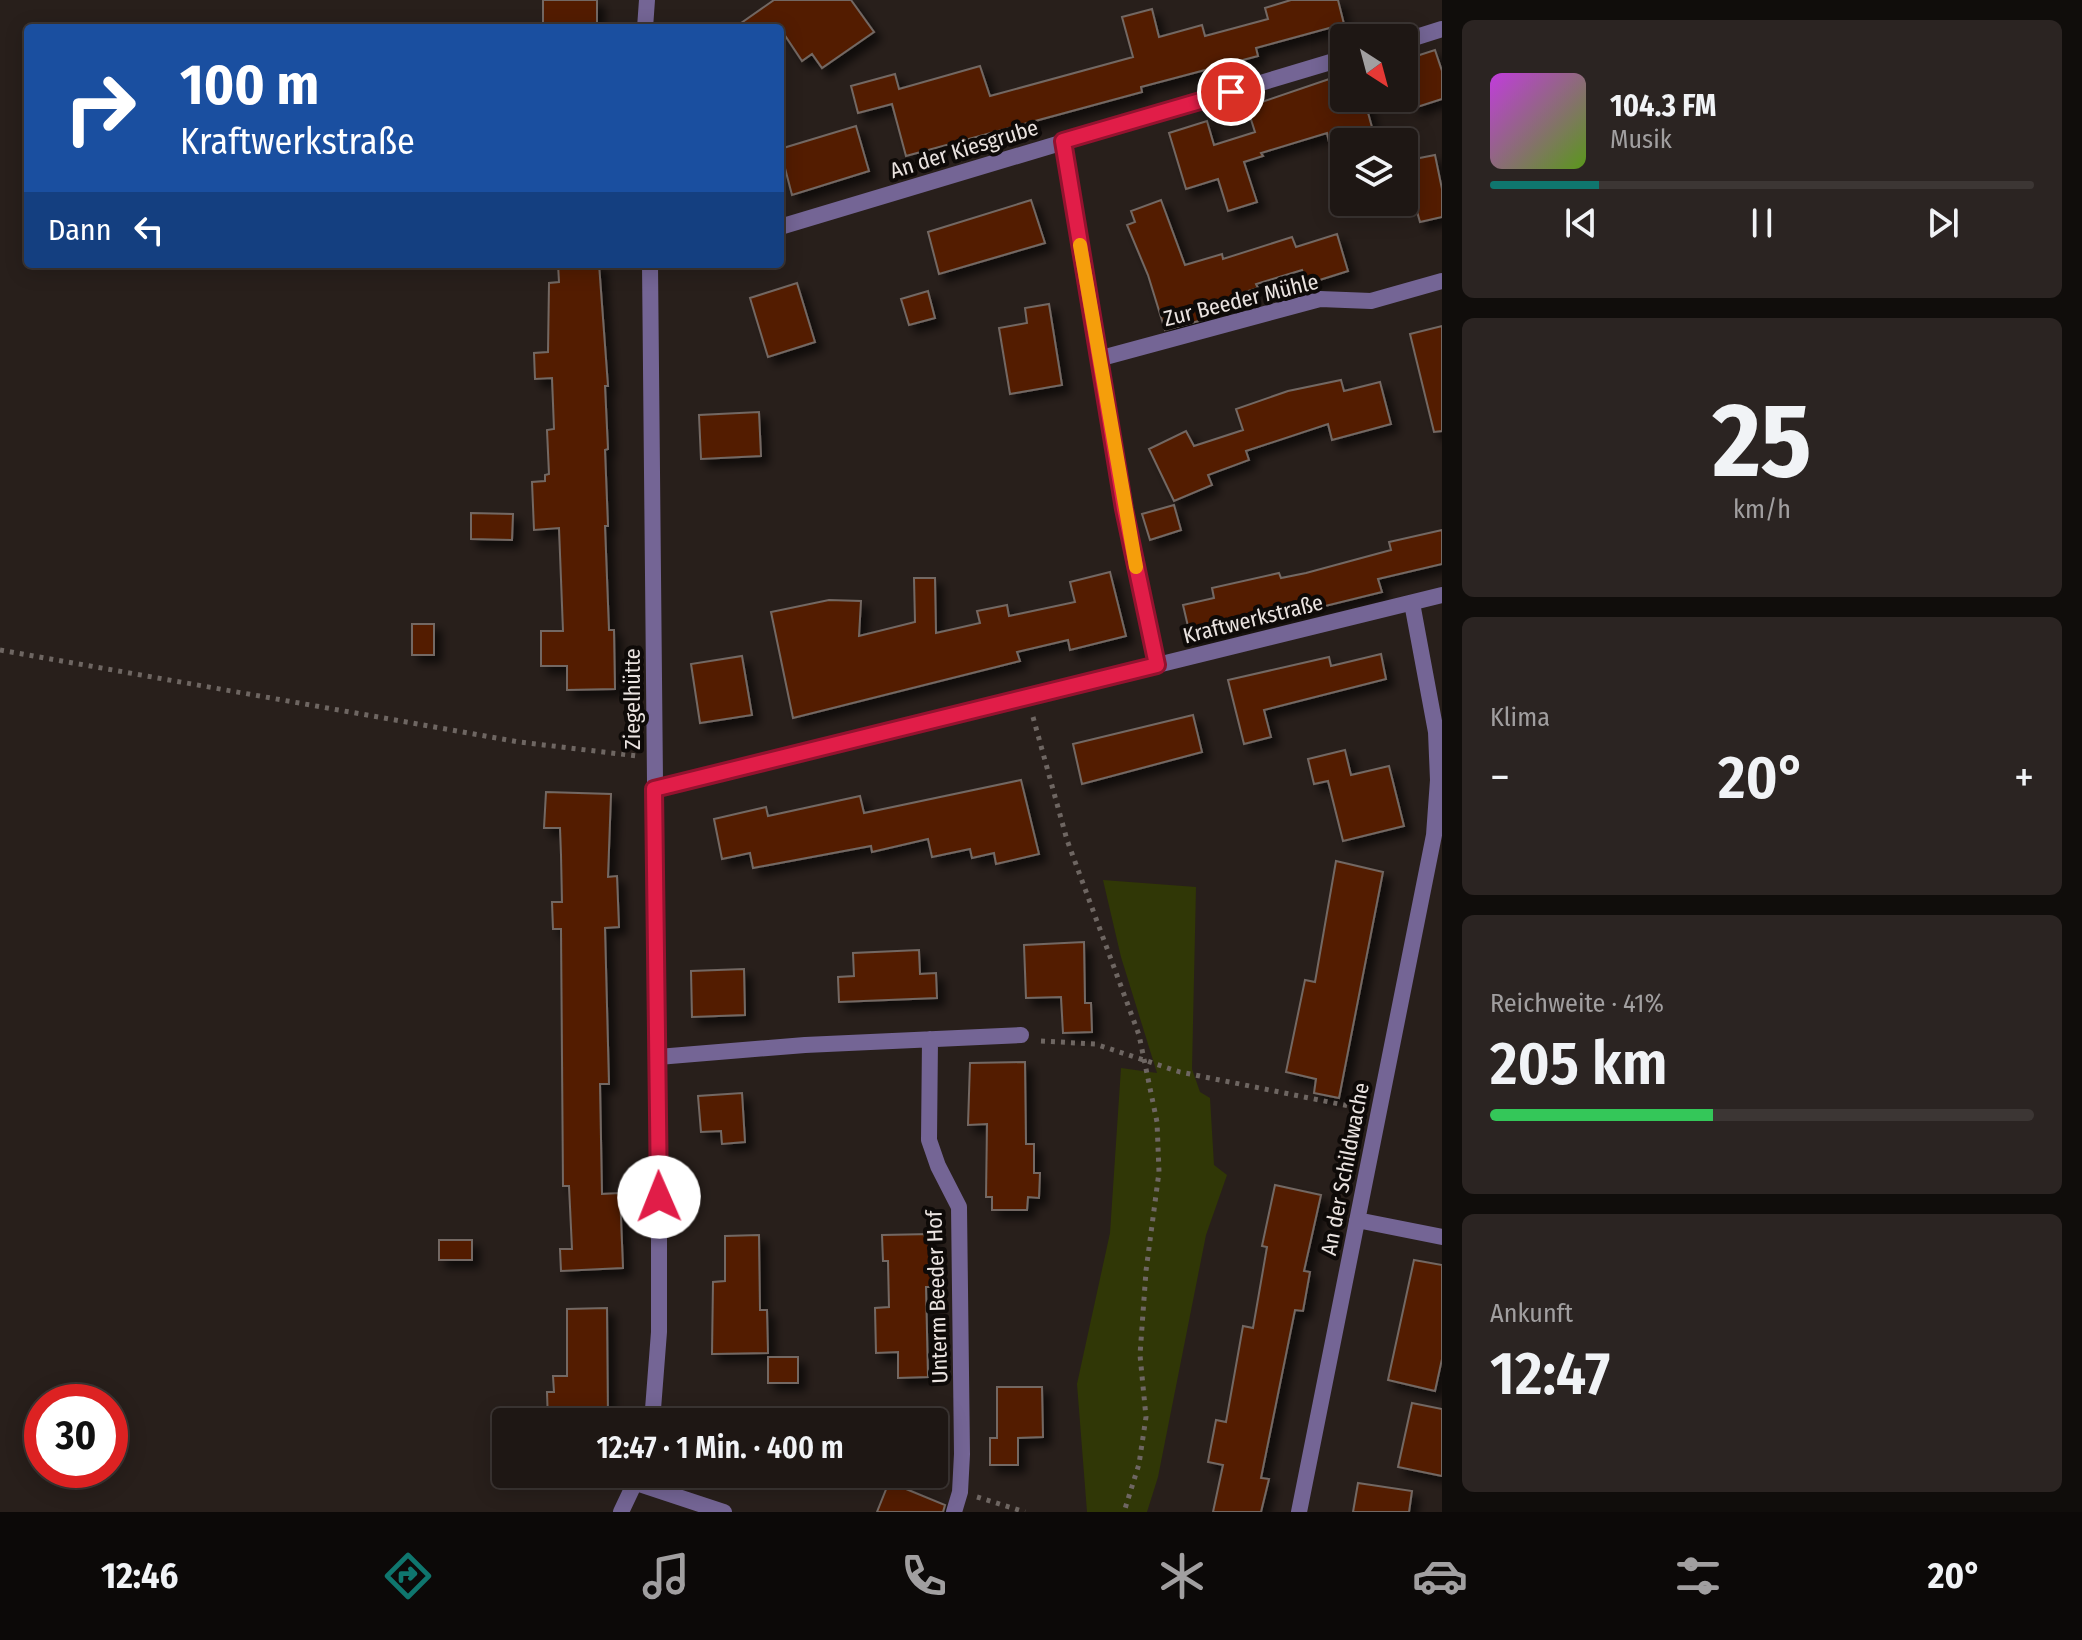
<!DOCTYPE html>
<html lang="de">
<head>
<meta charset="utf-8">
<style>
	body { margin:0; font-family:"Fira Sans Condensed",sans-serif; background:#2b2422; color:#f1f3f6; height:100vh; display:flex; flex-direction:column; font-size:30px; white-space:nowrap }
	* { box-sizing:border-box; margin:0 }
	p { font-size:26px; color:#a19fa0 }
	.icon { flex:none; width:44px; height:44px; fill:none; stroke:currentColor; stroke-width:2; stroke-linecap:round; stroke-linejoin:round }
	.map { position:relative; flex:1; overflow:hidden }
	.side { display:flex; flex-direction:column; gap:20px; padding:20px; background:#100d0b; width:640px }
	.side>* { flex:none }
	.banner { position:absolute; left:24px; top:24px; width:760px; height:244px; border-radius:8px; box-shadow:0 4px 20px #0003,0 0 0 2px #3c3634; background:#1a4fa0; color:#fff; overflow:hidden }
	.needle { width:52px; rotate:144deg }
	.fabs { position:absolute; left:1330px; top:24px; display:grid; gap:16px }
	.fabs a { display:grid; place-items:center; width:88px; height:88px; border-radius:8px; background:#1e1714; box-shadow:0 4px 20px #0003,0 0 0 2px #3c3634; font-size:40px }
	.speed { position:absolute; left:24px; top:1384px; display:flex; gap:16px; font-size:40px; font-weight:700; text-align:center }
	.speed>* { display:grid; place-content:center; width:104px; height:104px; border-radius:50%; background:#1e1714; box-shadow:0 4px 20px #0003,0 0 0 2px #3c3634; line-height:1 }
	.speed .limit { border:12px solid #d22; background:#fff; color:#111 }
	.pin { position:absolute; display:grid; place-items:center; width:68px; height:68px; color:#fff; margin:-34px; border:4px solid #fff; border-radius:50%; box-shadow:0 2px 8px #0007 }
	.me { position:absolute; width:88px; margin:-44px; rotate:359deg; stroke-linejoin:round; filter:drop-shadow(0 0 6px #0008) }
	.turn { display:flex; align-items:center; gap:28px; height:168px; padding:0 24px; font-size:36px }
	.turn .icon { width:104px; height:104px; stroke-width:2.5 }
	.turn b { display:block; font-size:56px; line-height:68px }
	.then { display:flex; align-items:center; height:76px; padding:0 24px; background:#0003; gap:16px; font-size:30px }
	.big { font-size:60px; font-weight:600; line-height:1.1 }
	.side .card { flex:1; display:flex; flex-direction:column; justify-content:center; gap:12px; min-width:0; padding:0 28px; border-radius:12px; background:#2b2422 }
	.side .dial { align-items:center; gap:0 }
	.dial b { font-size:104px; line-height:1 }
	.song { display:flex; align-items:center; gap:24px }
	.cover { width:96px; height:96px; border-radius:12px; background:linear-gradient(135deg,hsl(290 70% 55%),hsl(90 70% 35%)) }
	.played { height:8px; border-radius:4px; background:linear-gradient(90deg,#0f766e 20%,#3c3634 20%) }
	.keys { display:flex; justify-content:space-around; direction:ltr }
	.heat { display:flex; justify-content:space-between; align-items:center; font-size:44px; direction:ltr }
	.charge { height:12px; border-radius:6px; background:linear-gradient(90deg,#34c759 41%,#3c3634 0) }
	.trip { position:absolute; left:492px; top:1408px; width:456px; height:80px; border-radius:8px; background:#1e1714; box-shadow:0 4px 20px #0003,0 0 0 2px #3c3634; font-weight:600; line-height:80px; text-align:center }
	.dock { display:flex; height:128px; justify-content:space-around; align-items:center; background:#0c0908; color:#a19fa0 }
	.dock .icon { width:56px; height:56px }
	.dock .current { color:#0f766e }
	.dock b { font-size:36px; color:#f1f3f6 }
	main { display:flex; flex:1; min-height:0 }
	.map>svg:first-child { display:block }
	.green { fill:#303706 }
	.building { fill:#521e00; stroke:#736863; stroke-width:2; filter:url(#shadow) }
	.lines { fill:none; stroke-linecap:round; stroke-linejoin:round }
	.path { stroke:#6e6662; stroke-width:5; stroke-dasharray:4 6; stroke-linecap:butt }
	.street { stroke:#746595; stroke-width:16 }
	.route-casing { stroke:#92132f; stroke-width:20 }
	.route { stroke:#e11d48; stroke-width:14 }
	.slow { stroke:#f59e0b; stroke-width:14 }
	.labels { text-anchor:middle; dominant-baseline:central; stroke-width:8; stroke-linejoin:round; paint-order:stroke }
	.street-label { font-size:22px; fill:#eae3e0; stroke:#0e0a08 }
</style>
</head>
<body>
<main>
<div class="map">
<svg width="1442" height="1512" viewBox="0 0 1442 1512">
	<defs>
		<filter id="shadow"><feDropShadow dx="7" dy="7" stdDeviation="4" flood-color="#0009"/></filter>
	</defs>
	<rect width="100%" height="100%" fill="#281f1b"/>
	<!-- green -->
	<path class="green" d="M1103 880 1196 887 1192 1069 1200 1092 1210 1098 1214 1165 1227 1175 1206 1235 1158 1477 1147 1512H1087L1077 1384 1110 1233 1121 1068 1157 1073 1121 957Z"/>
	<!-- building -->
	<path class="building" d="M543 0H597V28H543Z
		M774 0H851L874 32 822 68 812 54 802 61 780 28H734Z
		M1291 0H1338L1344 24 1256 48 1258 56 1141 87 1142 92 906 156 892 104 858 113 851 86 895 74 899 89 980 66 990 96 1133 57 1122 17 1152 9 1159 37 1202 25 1205 36 1268 19 1265 8Z
		M1435 50 1442 71V99L1414 108 1404 76V60Z
		M1344 74V98H1364L1376 142H1329L1327 133 1261 153 1263 156 1244 162 1257 202 1228 211 1218 179 1186 189 1169 133 1207 121 1214 145 1255 132 1247 107Z
		M856 126 869 171 792 195 780 149Z
		M1435 155 1442 189V217L1420 222 1411 190 1404 192V161Z
		M1031 200 1045 243 939 274 928 232Z
		M1161 200 1185 265 1222 254 1223 259 1292 237 1296 247 1337 234 1348 271 1307 284 1302 270 1256 284 1258 288 1236 295 1238 303 1204 314 1206 319 1165 330 1148 275 1127 225 1135 222 1131 211Z
		M558 264H599L608 386H605L608 449 605 450 608 526H605L609 630H614L615 689 567 690V666H541V631H563L559 528 534 530 532 482 545 481V475L549 474 547 430 554 429 552 378 535 379 534 353 548 352 549 283 559 282Z
		M797 283 815 342 768 357 750 298Z
		M928 291 935 318 909 325 901 299Z
		M1049 304 1062 385 1010 394 999 328 1027 323 1025 308Z
		M1442 326V431L1434 432 1410 334Z
		M1341 380 1344 391 1380 382 1391 424 1332 440 1328 424 1246 451 1249 460 1208 475 1212 485 1174 501 1149 449 1186 431 1194 446 1243 430 1236 409 1288 391Z
		M759 412 761 456 701 459 699 415Z
		M1174 505 1181 530 1150 540 1142 514Z
		M471 513 513 514 512 540 471 539Z
		M1442 530V564L1378 579 1382 592 1191 639 1183 605 1214 598 1212 588 1279 573 1281 578 1306 573 1391 550 1389 542Z
		M1110 572 1126 636 1070 650 1068 640 1017 652 1020 661 793 718 771 612 829 600 861 601 859 636 915 622 914 578H935L936 633 980 623 977 611 1007 605 1009 616 1075 602 1070 582Z
		M412 624H434V655H412Z
		M1381 654 1386 679 1264 710 1271 737 1244 744 1228 680 1329 657 1331 666Z
		M742 656 752 715 700 723 691 664Z
		M1193 715 1202 752 1082 784 1073 744Z
		M1345 750 1351 775 1389 766 1404 826 1343 841 1328 781 1314 784 1308 759Z
		M1021 780 1039 854 996 864 994 853 972 858 970 849 932 857 928 839 872 852 871 846 753 868 750 853 722 859 714 819 766 807 768 816 860 796 864 813Z
		M546 792 611 794 608 877 617 876 619 927 605 928 609 1084H600L602 1194 620 1193 623 1268 561 1271 560 1249H572L569 1186H563L561 929H553L552 902H562L561 855 560 828H544Z
		M1336 861 1383 872 1339 1098 1314 1093 1316 1079 1286 1072 1305 980 1315 982Z
		M1084 942 1085 1003H1091L1092 1032 1063 1033 1061 997 1026 998 1024 945Z
		M919 950 920 974 936 973 937 998 839 1002 838 977 854 976 853 953Z
		M744 969 745 1015 692 1017 691 971Z
		M1025 1062 1026 1144H1034V1173H1040L1039 1198 1028 1197 1027 1210H992V1197H986L987 1124 968 1125 970 1063Z
		M742 1093 745 1142 722 1144 721 1131 701 1132 698 1096Z
		M1275 1185 1321 1195 1304 1271 1310 1272 1303 1311 1295 1310 1261 1478 1269 1479 1261 1512H1213L1223 1465 1208 1462 1216 1420 1226 1422 1243 1326 1253 1328 1267 1247 1262 1246Z
		M931 1234 932 1287H926L928 1377 898 1378V1352L876 1353 875 1308 889 1307 888 1261H883L882 1235Z
		M759 1235 760 1310H767L768 1353 712 1354 713 1282 725 1281V1236Z
		M439 1240H472V1260H439Z
		M1414 1260 1442 1265V1359L1435 1391 1388 1380Z
		M607 1308 608 1421 548 1422 547 1392H554L553 1376H567V1309Z
		M768 1357H798V1383H768Z
		M997 1387H1042L1043 1437 1018 1438V1465H990V1438H997Z
		M1412 1403 1442 1409V1476L1398 1467Z
		M889 1482 945 1505 943 1512H877Z
		M1358 1483 1412 1491 1409 1512H1353Z"/>
	<g class="lines">
		<!-- path -->
		<path class="path" d="M0 650 519 742 637 756
			M1033 717 1067 840 1139 1035 1157 1122 1159 1172 1146 1271 1140 1355 1146 1417 1139 1464 1124 1512
			M1041 1041 1095 1044 1180 1072 1359 1108
			M977 1497 1025 1512"/>
		<!-- street -->
		<path class="street" d="M645 28 647 0
			M1404 41 1442 29
			M1063 141 1124 509 1157 665
			M780 227 1344 58
			M650 264 659 1197V1332L652 1422
			M1098 359 1320 299 1371 301 1442 281
			M654 789 1442 595
			M930 1039 929 1140 938 1166 959 1207 962 1454 960 1492 954 1512
			M658 1057 805 1045 1021 1035
			M1357 1220 1442 1237
			M636 1483 724 1512
			M621 1512 638 1476
			M1299 1512 1434 835 1438 780 1436 732 1412 603"/>
	</g>
	<g class="lines">
		<defs>
			<path id="route" d="M659 1197 654 789 1157 665 1124 509 1063 141 1231 92"/>
		</defs>
		<!-- route casing -->
		<use href="#route" class="route-casing"/>
		<!-- route -->
		<use href="#route" class="route"/>
		<!-- slow -->
		<path class="slow" d="M1080 245 1136 567"/>
	</g>
	<g class="labels">
		<!-- street labels -->
		<g class="street-label">
			<text transform="translate(964 149) rotate(-17)">An der Kiesgrube</text>
			<text transform="translate(1241 300) rotate(-14)">Zur Beeder Mühle</text>
			<text transform="translate(1253 619) rotate(-14)">Kraftwerkstraße</text>
			<text transform="translate(632 699) rotate(-90)">Ziegelhütte</text>
			<text transform="translate(1345 1169) rotate(-79)">An der Schildwache</text>
			<text transform="translate(937 1297) rotate(-92)">Unterm Beeder Hof</text>
		</g>
	</g>
</svg>
<div class="fabs">
<a><svg class="needle" viewBox="-14 -14 28 28"><path d="M0-13l5 13h-10z" fill="#e53935"/><path d="M0 13l5-13h-10z" fill="#a19fa0"/></svg></a>
<a><svg class="icon" aria-label="layers" viewBox="0 0 24 24"><path d="M12 4l9 5-9 5-9-5zM3 14l9 5 9-5"/></svg></a>
</div>
<div class="speed"><div class="limit">30</div></div>
<div class="pin" style="left:1231px;top:92px;background:#d93025"><svg class="icon" aria-label="arrive" viewBox="0 0 24 24"><path d="M6 21V4h12l-3 4 3 4H6"/></svg></div>
<svg class="me" style="left:659px;top:1197px" viewBox="-20 -20 40 40"><circle r="19" fill="#fff"/><path d="M0-13L10 11 0 6-10 11z" fill="#e11d48"/></svg>
<div class="trip">12:47 · 1 Min. · 400 m</div>
<div class="banner">
<div class="turn"><svg class="icon" aria-label="right" viewBox="0 0 24 24"><path d="M7 20v-9h11M14 6l5 5-5 5"/></svg><div><b>100 m</b>Kraftwerkstraße</div></div>
<div class="then">Dann<svg class="icon" aria-label="left" viewBox="0 0 24 24"><path d="M17 20v-9H6M10 6l-5 5 5 5"/></svg></div>
</div>
</div>
<section class="side">
<div class="card">
<div class="song"><i class="cover"></i><div><b>104.3 FM</b><p>Musik</p></div></div>
<div class="played"></div>
<div class="keys"><svg class="icon" aria-label="previous" viewBox="0 0 24 24"><path d="M18 5L8 12l10 7zM5 5v14"/></svg><svg class="icon" aria-label="pause" viewBox="0 0 24 24"><path d="M8 5v14M16 5v14"/></svg><svg class="icon" aria-label="next" viewBox="0 0 24 24"><path d="M6 5l10 7-10 7zM19 5v14"/></svg></div>
</div>
<div class="card dial"><b>25</b><p>km/h</p></div>
<div class="card"><p>Klima</p>
<div class="heat"><a>−</a><b class="big">20°</b><a>+</a></div>
</div>
<div class="card"><p>Reichweite · 41%</p><b class="big">205 km</b><div class="charge"></div></div>
<div class="card"><p>Ankunft</p><b class="big">12:47</b></div>
</section>
</main>
<nav class="dock">
<b>12:46</b>
<svg class="icon current" aria-label="directions" viewBox="0 0 24 24"><path d="M12 3l9 9-9 9-9-9zM9 14v-3h6M13 9l2 2-2 2"/></svg>
<svg class="icon" aria-label="music" viewBox="0 0 24 24"><path d="M9 18V5l10-2v13"/><circle cx="6" cy="18" r="3"/><circle cx="16" cy="16" r="3"/></svg>
<svg class="icon" aria-label="phone" viewBox="0 0 24 24"><path d="M5 4h4l2 5-3 2q2 4 5 5l2-3 5 2v4C11 20 4 13 5 4z"/></svg>
<svg class="icon" aria-label="climate" viewBox="0 0 24 24"><path d="M12 3v18M4 7l16 10M4 17L20 7"/></svg>
<svg class="icon" aria-label="car" viewBox="0 0 24 24"><path d="M5 17H2v-5l4-1 3-4h7l3 4 3 1v5h-3M9 17h6M6 11h13"/><circle cx="7" cy="17" r="2"/><circle cx="17" cy="17" r="2"/></svg>
<svg class="icon" aria-label="filters" viewBox="0 0 24 24"><path d="M4 7h16M4 17h16"/><circle cx="9" cy="7" r="2"/><circle cx="15" cy="17" r="2"/></svg>
<b>20°</b>
</nav>
</body>
</html>
